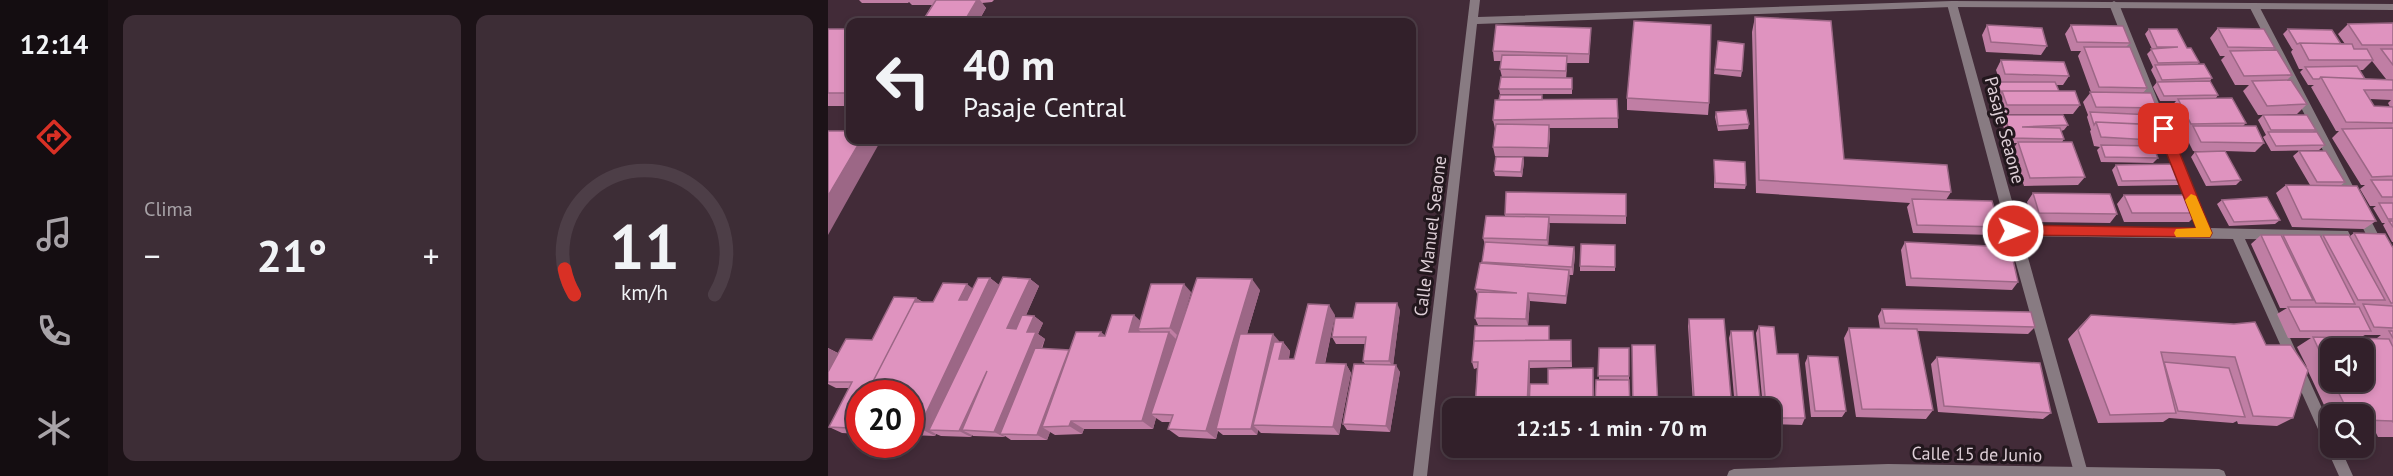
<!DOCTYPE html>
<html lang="es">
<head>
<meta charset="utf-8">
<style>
	body { margin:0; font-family:"PT Sans",sans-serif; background:#3d2d36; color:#f1f3f6; height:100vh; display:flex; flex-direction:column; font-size:22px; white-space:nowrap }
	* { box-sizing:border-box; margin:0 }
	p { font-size:20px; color:#a8a3a8 }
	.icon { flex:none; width:33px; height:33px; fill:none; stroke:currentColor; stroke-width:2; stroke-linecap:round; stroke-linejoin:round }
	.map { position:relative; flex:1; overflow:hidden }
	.side { display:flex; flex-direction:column; gap:15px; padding:15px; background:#1c1217; width:720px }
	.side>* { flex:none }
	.banner { position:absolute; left:18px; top:18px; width:570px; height:126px; border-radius:12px; box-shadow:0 3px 9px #0003,0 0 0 2px #4d3e47; background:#32202a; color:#f1f3f6; overflow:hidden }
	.fabs { position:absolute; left:1492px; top:338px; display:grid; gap:12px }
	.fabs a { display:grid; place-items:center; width:54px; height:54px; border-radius:12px; background:#32202a; box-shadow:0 3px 9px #0003,0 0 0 2px #4d3e47; font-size:30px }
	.speed { position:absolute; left:18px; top:380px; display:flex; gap:12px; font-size:30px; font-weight:700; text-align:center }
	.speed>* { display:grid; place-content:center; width:78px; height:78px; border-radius:50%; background:#32202a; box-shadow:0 3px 9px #0003,0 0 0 2px #4d3e47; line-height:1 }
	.speed .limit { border:9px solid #d22; background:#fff; color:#111 }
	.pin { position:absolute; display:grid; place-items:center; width:51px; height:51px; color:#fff; margin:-26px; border-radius:12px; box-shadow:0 3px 9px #0006 }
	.me { position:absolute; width:66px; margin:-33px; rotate:91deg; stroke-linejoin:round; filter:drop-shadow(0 0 4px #0008) }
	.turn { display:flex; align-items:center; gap:21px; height:126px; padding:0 18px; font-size:27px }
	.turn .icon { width:78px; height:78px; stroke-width:2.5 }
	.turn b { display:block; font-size:42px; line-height:51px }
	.big { font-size:45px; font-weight:700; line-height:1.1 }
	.side .widget { flex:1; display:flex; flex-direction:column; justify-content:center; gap:9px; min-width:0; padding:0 21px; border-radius:12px; background:#3d2d36 }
	.side .dial { align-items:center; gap:0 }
	.dial svg { height:156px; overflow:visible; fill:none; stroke:#4d3e47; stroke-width:7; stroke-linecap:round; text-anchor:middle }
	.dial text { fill:#f1f3f6; stroke:none }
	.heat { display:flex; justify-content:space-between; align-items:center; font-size:33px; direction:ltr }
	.side .tiles { flex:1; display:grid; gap:15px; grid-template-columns:repeat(2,1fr) }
	.trip { position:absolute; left:614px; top:398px; width:339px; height:60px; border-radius:12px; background:#32202a; box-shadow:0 3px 9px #0003,0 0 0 2px #4d3e47; font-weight:700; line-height:60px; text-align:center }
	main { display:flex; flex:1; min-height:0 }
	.menu { display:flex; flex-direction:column; width:108px; justify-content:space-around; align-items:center; background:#140d11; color:#a8a3a8 }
	.menu .icon { width:42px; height:42px }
	.menu .current { color:#d93025 }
	.menu b { font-size:27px; color:#f1f3f6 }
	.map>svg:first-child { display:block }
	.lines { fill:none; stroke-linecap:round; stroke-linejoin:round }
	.lane { fill:#887b82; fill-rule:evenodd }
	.street { fill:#887b82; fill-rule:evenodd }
	.wall { fill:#c07ea4; fill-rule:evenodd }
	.shaded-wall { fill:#9c6786 }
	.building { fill:#df93bf; stroke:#9c6786; stroke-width:1.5 }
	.route { fill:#d93025; stroke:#8d1f18; stroke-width:1.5 }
	.slow { fill:#f59e0b }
	.labels { text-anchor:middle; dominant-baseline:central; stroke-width:6; stroke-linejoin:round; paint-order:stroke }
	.street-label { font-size:18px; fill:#decfd7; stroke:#22171d }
</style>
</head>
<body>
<main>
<nav class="menu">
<b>12:14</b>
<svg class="icon current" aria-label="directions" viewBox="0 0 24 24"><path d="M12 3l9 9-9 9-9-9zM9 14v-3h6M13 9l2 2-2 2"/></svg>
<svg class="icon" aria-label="music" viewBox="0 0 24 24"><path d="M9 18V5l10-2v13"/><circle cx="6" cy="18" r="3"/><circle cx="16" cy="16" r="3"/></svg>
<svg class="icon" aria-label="phone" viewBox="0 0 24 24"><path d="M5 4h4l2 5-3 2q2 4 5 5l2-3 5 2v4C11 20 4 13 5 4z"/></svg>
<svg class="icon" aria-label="climate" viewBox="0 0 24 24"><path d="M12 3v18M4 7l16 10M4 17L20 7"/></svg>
</nav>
<section class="side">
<div class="tiles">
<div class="widget"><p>Clima</p>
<div class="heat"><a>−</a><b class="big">21°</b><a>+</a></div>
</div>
<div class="widget dial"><svg viewBox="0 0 100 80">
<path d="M14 69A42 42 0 1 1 86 69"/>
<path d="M14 69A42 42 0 0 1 9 56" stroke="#d93025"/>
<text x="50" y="56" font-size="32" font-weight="700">11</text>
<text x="50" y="72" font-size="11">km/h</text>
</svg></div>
</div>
</section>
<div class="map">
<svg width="1565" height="476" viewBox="0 0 1565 476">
	<rect width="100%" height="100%" fill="#422b38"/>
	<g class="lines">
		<!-- lane -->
		<path class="lane" d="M1124 1 1129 4 1191 226 1369 228 1281 4 1286 1 1291 4 1381 228 1520 231 1522 235 1520 239 1516 240 1417 239 1503 428V447H1512L1525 476H1511L1405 239 1194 236 1260 473 1259 476H1247L1179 231 1119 4Z
			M1426 3 1431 6 1565 263V280L1561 279 1421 6Z"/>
		<!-- street -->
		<path class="street" d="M642 0H652L650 17 1124 1 1565 4V10L1124 7 649 24 599 476H585Z
			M1060 464 1391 469 1396 471 1398 476H899L901 471 906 469Z"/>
	</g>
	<!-- wall -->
	<path class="wall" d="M31 0H166L164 2 154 3 158 8 150 22H94L104 5H84L81 2 80 3H34Z
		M927 17 1016 159 1123 192 1118 200 1172 227 1166 235 1085 233 1079 207 1082 203 928 193 924 32Z
		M1565 23V242H1564L1555 225 1557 223H1554L1545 208 1548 206H1542L1532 189 1537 185H1533L1504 138 1511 131H1508L1483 87 1486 85H1480L1472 72 1475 69H1471L1463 52 1465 49H1464L1455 34 1460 29 1513 44H1517L1510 34 1520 24ZM1544 61 1558 79H1537L1531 70H1535ZM1542 99 1563 100 1560 103 1562 107 1546 106Z
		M1159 25 1219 46 1213 55 1158 52 1154 35Z
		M1243 25 1302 43 1298 47 1319 88 1315 93 1329 108 1324 114 1329 125 1340 141 1332 150 1326 149 1330 158 1325 163 1273 162 1269 150 1272 147 1266 146 1262 131 1263 130 1259 117 1260 115 1255 102 1263 92 1250 56 1253 51H1243L1237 34Z
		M763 28 761 63H739L738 78H744V94H672L671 89 674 77 672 69 673 61H666L665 51Z
		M1390 28 1447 48 1445 50 1464 75 1459 80 1479 104 1469 114 1436 115 1488 130 1485 132 1497 145 1491 150 1443 151 1435 137 1438 135 1430 120 1435 115H1430L1415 91 1421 85H1407L1393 60 1397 56H1392L1382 38Z
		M0 29H22V106H0Z
		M1321 29 1359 48 1371 62 1370 64 1384 78 1382 81 1390 95 1388 98 1418 123 1415 126 1436 143 1427 152 1397 151 1413 180 1408 185 1378 186 1363 157 1367 152 1394 151H1365L1357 135 1359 133H1354L1342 108 1348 101H1332L1325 87 1329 82 1323 70 1325 67 1319 54 1324 49 1317 34Z
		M890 41 914 71 913 77 886 74Z
		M1173 60 1241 76 1235 85H1228L1231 91 1252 105 1245 114H1173L1169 100 1170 98 1166 87 1169 82H1172L1168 70Z
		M799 98 881 103 880 115 799 110Z
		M789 99 790 128H721L722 135 720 157 667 156 665 147 667 129 665 120 714 100Z
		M888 112 921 124 920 129 890 131 887 117Z
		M1176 115 1240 125 1236 130 1233 131 1236 139 1234 142 1257 177 1250 185 1196 186 1184 151 1189 143H1181L1173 120Z
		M1471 151 1517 182 1512 186 1548 221 1536 229 1464 227 1448 193 1458 185H1482L1465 156Z
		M695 157 696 162 694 177 667 176 666 171Z
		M886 160 918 185 917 189 886 188Z
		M1288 165 1355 180 1350 185 1290 186 1284 170Z
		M1205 193 1289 214 1282 223 1205 222 1199 202Z
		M798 194V224L721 223 720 246 746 247 747 255 745 275H741L738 304 702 301 700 326 650 325 647 318 650 296 647 289 654 263 657 245 655 238 677 216V214Z
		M1296 195 1370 213 1361 222H1296L1289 204Z
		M1394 200 1452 220 1447 224 1401 226 1389 204Z
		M1526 233 1565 248V437H1550L1546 429H1536V414H1503V420L1480 371 1465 418 1449 426 1410 424 1409 421 1405 423 1341 418 1335 422 1270 423 1240 339 1253 325 1263 315 1438 345 1479 367 1469 347 1483 338H1460L1449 314 1459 308H1452L1423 244 1433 235 1453 236 1455 235 1493 237 1495 235 1522 236ZM1537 335H1553L1549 338H1531ZM1503 348 1536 381H1503Z
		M1077 242 1190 282 1184 290 1078 286 1073 250Z
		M787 245V271H752V266Z
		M162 278 171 285 202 279 211 286 198 315 206 316 215 323 210 334 217 339 214 349 241 350 312 321 363 292 350 335 432 290 419 334 451 341V342H455L462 351 461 359H466L507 315 497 364H518L523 373 511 435 433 433 430 430 429 435H395L390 431 388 439 351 437 340 429 343 422H334L328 418 325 429H256L254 434 227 435 222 432 219 440H183L177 436 176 437 145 436 144 435 143 437 113 436 108 434 107 436 82 435V393H32V434L14 433 1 427 21 388H8L0 384V348L10 353 44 340 88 298 95 302H105L145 289Z
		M1054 309 1207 327 1200 334 1089 331 1105 410 1098 419 1028 417 1016 338 1021 328 1052 329 1050 316Z
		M572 310 565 365 572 372 562 432 519 430 515 424 537 364 535 361 537 344H508L504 337 525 318Z
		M861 319 903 397 901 403 865 404 860 326Z
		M647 326H721V340H743L744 367 702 368 701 403 702 384H720V369L765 368 766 408H647L649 368 646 369 644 362Z
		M931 326 949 354 977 418 974 425 942 424V408H935L928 333Z
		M903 331 933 408H907L901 338Z
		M771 348H801V380L771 379Z
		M980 356 1018 411 1014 417H983L977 363Z
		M1109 357 1223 413 1215 419 1110 412 1103 364Z
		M661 447H700L699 452H663Z"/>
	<!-- shaded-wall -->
	<path class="shaded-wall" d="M149 0H152L158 8 150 22H136Z
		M739 56V65L738 80V71Z
		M721 125 722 135 720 157V148Z
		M33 140H49L52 142 0 235V196Z
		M695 157 696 162 694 177 693 172Z
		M721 217 722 226 720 248 719 240Z
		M746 247 747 255 745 275 744 267Z
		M741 270 742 278 738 304V296Z
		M162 278 175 288 101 430 108 434 107 436 91 428Z
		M202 279 211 286 189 336 179 328Z
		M424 279 432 290 391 429H388L390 431 388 439 378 431Z
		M139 284 152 294 145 310 131 300Z
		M356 284 363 292 350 336 342 328Z
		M700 293 702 301 700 326 698 319Z
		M88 298 99 305 40 393Z
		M569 303 572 310 565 367 561 361Z
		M501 305 507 315 495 372 488 363Z
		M306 315 317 325 310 329 314 333 301 332Z
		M206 316 215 323 210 334 217 339 178 434H172L177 436 176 437 166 432 199 332Z
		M273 332 284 341 271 336Z
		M341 332 350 341 323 414 328 418 325 429 314 421Z
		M445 334 451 341 432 425H425L430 430 429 435 423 429Z
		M455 342 462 351 459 368 451 359Z
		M0 348 13 355 0 378Z
		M241 350 224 427H214L222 432 219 440 209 435Z
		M701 361 702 368 701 408H699Z
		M518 364 523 373 511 435 505 427Z
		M568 365 572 372 562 432 558 426Z
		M159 371 134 430 144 435 143 437 131 431Z
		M243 421 256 429 254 434 241 426Z
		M23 427 32 431V432L22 428Z"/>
	<!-- building -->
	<path class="building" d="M108 0H149L136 22H94Z
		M927 17 1003 21 1016 159 1119 165 1123 192 931 180Z
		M806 21 883 25 881 103 799 98Z
		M1565 23V45H1534L1520 24Z
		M668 25 763 28 761 54 665 51Z
		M1159 25 1214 28 1219 46 1163 42Z
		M1243 25 1295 26 1302 43 1249 42Z
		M1390 28 1436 29 1447 48 1400 47Z
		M0 29H22V93H0Z
		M1321 29H1349L1359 48H1363L1371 62 1330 63 1323 49 1350 47H1329Z
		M1460 29 1504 30 1513 44 1472 43 1469 44Z
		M890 41 916 44 914 71 887 69Z
		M1472 43 1524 44 1526 49H1539L1545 60H1481Z
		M1256 47H1302L1319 88 1271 87Z
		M1553 49H1565V65Z
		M1449 50 1464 75 1416 76 1402 51Z
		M674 55 739 56 738 71 672 69Z
		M1173 60 1236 62 1241 76 1177 74Z
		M1376 64 1384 78 1334 80 1327 65Z
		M1529 66 1537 79 1493 77 1491 79H1485L1477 67Z
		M673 77 744 78V89H671Z
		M1493 77 1565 80V90H1536L1546 106 1565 107V123L1518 122Z
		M1463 80 1479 104 1439 106 1424 81Z
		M1382 81 1390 95 1336 96 1329 82Z
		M1169 82H1227L1231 91H1174L1173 93Z
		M1174 91H1247L1252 105H1179Z
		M1262 92 1323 93 1329 108 1268 107Z
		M672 95H714V100H671Z
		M1404 98 1418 123 1363 124 1350 99Z
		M789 99 790 118 665 120 667 100Z
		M918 110 921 124 890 126 888 112Z
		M1262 112 1325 115 1329 125 1268 122 1266 125Z
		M1176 115H1235L1240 125 1194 127 1232 128 1236 139 1184 138Z
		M1435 115H1479L1488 130H1443Z
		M1268 122 1335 125 1340 141 1273 137Z
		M668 124 721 125 720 148 665 147Z
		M1365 126H1428L1436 143 1373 142Z
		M1565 128V176L1544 177 1514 129Z
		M0 131H22V140H33L0 196Z
		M1440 132H1489L1497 145 1448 146Z
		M1190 142H1244L1257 177 1202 178Z
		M1273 145 1325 146 1330 158 1277 157Z
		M1397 151 1413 180 1383 182 1367 152Z
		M1471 151H1498L1517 182H1489Z
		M668 157H695L693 172 666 171Z
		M886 160 917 162 918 185 887 183Z
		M1347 164 1355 180 1294 181 1288 165Z
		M1543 180H1565V197H1554Z
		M1458 185 1529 186 1548 221 1474 219Z
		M678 192 798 194V216L677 214Z
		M1205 193 1282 194 1289 214 1211 213Z
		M1296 195H1361L1370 213H1304Z
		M1439 197 1452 220 1406 222 1394 200Z
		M1084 199 1164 201 1172 227 1089 225Z
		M1551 203H1565V219H1560Z
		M658 216 721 217 719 240 655 238Z
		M1561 221H1565V227Z
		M1526 233 1557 234 1565 248V303H1563Z
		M1433 235H1453L1485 300H1463Z
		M1455 235H1492L1527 304 1488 303Z
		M1495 235H1521L1557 300H1530Z
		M657 242 746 247 744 267 654 262Z
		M1077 242 1182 247 1190 282 1083 278Z
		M753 244 787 245V267L752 266Z
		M652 263 741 270 738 296 700 293 698 319 647 318 650 292 689 293 647 289Z
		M175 277 202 279 179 328 188 329 194 315 206 316 199 332H208L166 432 134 430 159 371 131 431 101 430Z
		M150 278H162L91 428H82V393H39L86 302H105L115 283 139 284 131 300H139Z
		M369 278 424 279 378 431 340 429 345 415 323 414Z
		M323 284H356L342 328 310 329Z
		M66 297 88 298 39 393H32V409L22 428 1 427 24 382H0V372L18 339 44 340Z
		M528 303H569L561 361H535L538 337H504L507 318H525Z
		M480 304 501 305 488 363 518 364 505 427 425 425 446 342H455L451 359H466Z
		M1535 304 1565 306V328L1546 327Z
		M1460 307H1531L1543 331H1472Z
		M1054 309 1203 312 1207 327 1057 323Z
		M284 315H306L301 332H341L314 421H243L241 426 214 427 248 332H273L271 336H277Z
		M1263 315 1406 324 1427 322 1438 345H1463L1480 370 1465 418 1425 416 1407 357 1333 352 1348 413 1282 415 1250 330Z
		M861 319H896L903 397H866Z
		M647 326H721V340L646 341Z
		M931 326 946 327 949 354H970L977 418H942V408H938Z
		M1021 328 1089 329 1105 410 1034 409Z
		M903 331H925L933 408H910Z
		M1561 331H1565V338Z
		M412 334H445L423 429H388Z
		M1485 337 1561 339 1565 347V422L1564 421 1536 420V414H1521L1505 381H1536V348H1503V376Z
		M743 340V361H701L699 408H647L650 362H644L646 341Z
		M804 345H827L830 408H805Z
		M207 348 241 350 209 435 172 434Z
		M771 348H801V376H770Z
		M980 356 1010 357 1018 411H987Z
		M1109 357 1212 363 1223 413 1116 406Z
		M1336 362 1401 368 1417 417 1350 411Z
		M526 364 568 365 558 426 515 424Z
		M765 368V408H701L702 384H720V369Z
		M768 380H801L802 408H767Z
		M32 409V427L22 426Z"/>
	<!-- route -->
	<path class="route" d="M1336 124 1342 129 1384 233 1382 237 1180 235 1178 231 1180 227 1185 225 1368 228 1329 129Z"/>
	<!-- slow -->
	<path class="slow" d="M1363 194 1368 196 1384 233 1382 237H1348L1346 233 1348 229 1368 228 1357 200Z"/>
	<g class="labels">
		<!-- street labels -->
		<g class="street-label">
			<text transform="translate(1177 130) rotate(75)">Pasaje Seaone</text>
			<text transform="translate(602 236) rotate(-83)">Calle Manuel Seaone</text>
			<text transform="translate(1149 454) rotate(1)">Calle 15 de Junio</text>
		</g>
	</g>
</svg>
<div class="fabs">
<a><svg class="icon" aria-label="sound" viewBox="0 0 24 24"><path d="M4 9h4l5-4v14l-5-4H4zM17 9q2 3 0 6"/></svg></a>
<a><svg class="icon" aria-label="search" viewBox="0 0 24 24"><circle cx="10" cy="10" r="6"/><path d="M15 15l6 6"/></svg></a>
</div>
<div class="speed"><div class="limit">20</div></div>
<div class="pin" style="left:1336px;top:129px;background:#d93025"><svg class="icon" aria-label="arrive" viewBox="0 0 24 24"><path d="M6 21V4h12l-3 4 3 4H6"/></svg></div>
<svg class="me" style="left:1185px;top:231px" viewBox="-20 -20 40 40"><circle r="17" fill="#d93025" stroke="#fff" stroke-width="3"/><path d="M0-11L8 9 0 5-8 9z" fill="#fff"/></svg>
<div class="trip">12:15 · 1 min · 70 m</div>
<div class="banner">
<div class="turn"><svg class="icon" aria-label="left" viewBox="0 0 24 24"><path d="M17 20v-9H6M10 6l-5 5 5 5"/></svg><div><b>40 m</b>Pasaje Central</div></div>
</div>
</div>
</main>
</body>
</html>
